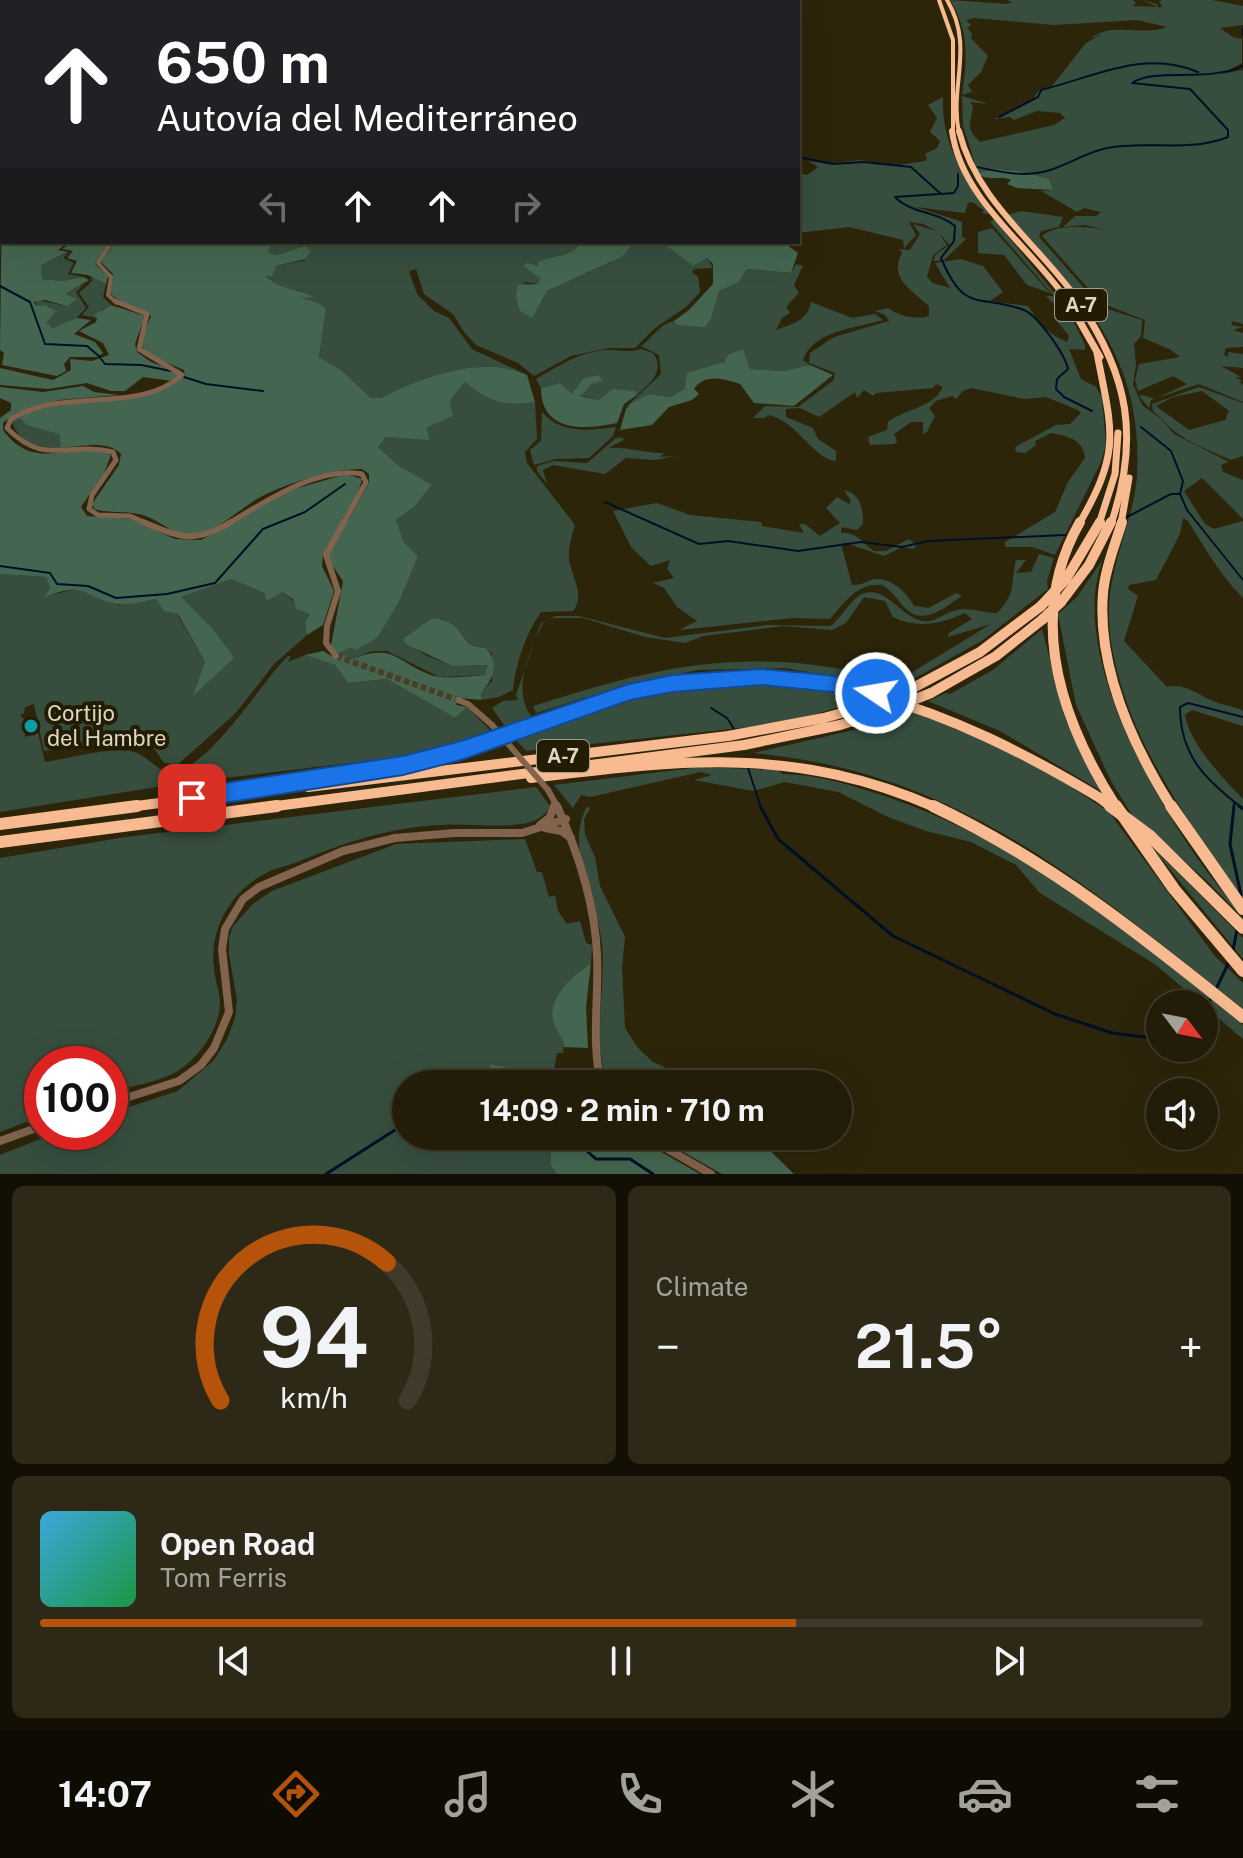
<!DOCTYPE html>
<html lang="en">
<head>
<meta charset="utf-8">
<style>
	body { margin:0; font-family:"Public Sans",sans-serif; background:#2e2916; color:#f1f3f6; height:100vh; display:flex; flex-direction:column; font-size:30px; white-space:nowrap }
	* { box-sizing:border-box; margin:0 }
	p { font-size:26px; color:#a2a19c }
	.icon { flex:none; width:44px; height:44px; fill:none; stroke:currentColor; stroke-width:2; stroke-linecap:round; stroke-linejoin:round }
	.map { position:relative; height:1174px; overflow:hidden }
	.sheet { display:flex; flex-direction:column; gap:12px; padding:12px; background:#130f04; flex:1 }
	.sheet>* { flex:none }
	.banner { position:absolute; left:0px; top:0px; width:800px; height:244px; box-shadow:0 8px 32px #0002,0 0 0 2px #3f3a29; background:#202124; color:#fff; overflow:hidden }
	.needle { width:52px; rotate:122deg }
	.buttons { position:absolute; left:1146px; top:990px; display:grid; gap:16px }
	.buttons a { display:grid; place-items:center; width:72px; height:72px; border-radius:50%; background:#221c08; box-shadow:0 8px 32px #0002,0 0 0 2px #3f3a29; font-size:40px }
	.speed { position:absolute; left:24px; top:1046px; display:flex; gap:16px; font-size:40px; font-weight:700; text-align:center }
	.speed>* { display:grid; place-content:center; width:104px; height:104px; border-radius:50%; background:#221c08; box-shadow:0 8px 32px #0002,0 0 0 2px #3f3a29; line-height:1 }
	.speed .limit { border:12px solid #d22; background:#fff; color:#111 }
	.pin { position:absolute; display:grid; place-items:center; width:68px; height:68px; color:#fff; margin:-34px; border-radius:16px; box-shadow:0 4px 12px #0006 }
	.me { position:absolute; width:88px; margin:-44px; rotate:282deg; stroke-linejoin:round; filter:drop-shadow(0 0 6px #0008) }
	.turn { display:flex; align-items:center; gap:28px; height:168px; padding:0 24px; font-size:36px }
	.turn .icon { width:104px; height:104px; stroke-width:2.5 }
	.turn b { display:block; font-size:56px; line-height:68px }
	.lanes { display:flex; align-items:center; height:76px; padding:0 24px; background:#0003; justify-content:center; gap:40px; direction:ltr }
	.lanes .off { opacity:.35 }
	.big { font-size:60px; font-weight:700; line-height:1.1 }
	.sheet .card { flex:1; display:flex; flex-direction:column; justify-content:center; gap:12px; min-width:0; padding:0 28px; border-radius:12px; background:#2e2916 }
	.sheet .dial { align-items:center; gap:0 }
	.dial svg { height:208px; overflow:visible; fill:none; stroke:#3f3a29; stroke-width:7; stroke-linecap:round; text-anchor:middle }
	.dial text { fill:#f1f3f6; stroke:none }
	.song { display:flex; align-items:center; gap:24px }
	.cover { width:96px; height:96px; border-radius:12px; background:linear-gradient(135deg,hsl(200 70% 55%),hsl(140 70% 35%)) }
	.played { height:8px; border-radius:4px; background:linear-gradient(90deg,#b45309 65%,#3f3a29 65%) }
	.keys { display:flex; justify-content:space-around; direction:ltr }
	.heat { display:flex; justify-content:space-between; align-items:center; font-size:44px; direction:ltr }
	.sheet .tiles { flex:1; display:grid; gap:12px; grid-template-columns:1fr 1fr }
	.card:last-child { grid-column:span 2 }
	.trip { position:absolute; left:392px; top:1070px; width:460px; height:80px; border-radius:40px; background:#221c08; box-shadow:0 8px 32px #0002,0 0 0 2px #3f3a29; font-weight:700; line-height:80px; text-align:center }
	.tab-bar { display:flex; height:128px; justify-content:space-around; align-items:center; background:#0e0b03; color:#a2a19c }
	.tab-bar .icon { width:56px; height:56px }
	.tab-bar .current { color:#b45309 }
	.tab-bar b { font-size:36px; color:#f1f3f6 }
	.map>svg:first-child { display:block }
	.green { fill:#374e3f; fill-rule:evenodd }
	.forest { fill:#446651 }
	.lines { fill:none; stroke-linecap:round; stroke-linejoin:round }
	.stream-far1 { stroke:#000f25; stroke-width:2 }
	.stream { stroke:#000f25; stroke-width:3 }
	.tertiary-tunnel { stroke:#474026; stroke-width:6; stroke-dasharray:6 3; stroke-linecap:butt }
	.minor { stroke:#81634e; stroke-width:2 }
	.tertiary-far4 { stroke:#81634e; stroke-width:3 }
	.tertiary-far3 { stroke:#81634e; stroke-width:4 }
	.tertiary-far2 { stroke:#81634e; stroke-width:5 }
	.tertiary-far1 { stroke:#81634e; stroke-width:6 }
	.tertiary { stroke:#81634e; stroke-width:8 }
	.motorway-far4 { stroke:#f8bb91; stroke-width:4 }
	.motorway-far3 { stroke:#f8bb91; stroke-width:6 }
	.motorway-far2 { stroke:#f8bb91; stroke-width:7 }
	.motorway-far1 { stroke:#f8bb91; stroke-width:10 }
	.motorway { stroke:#f8bb91; stroke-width:12 }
	.tertiary-bridge { stroke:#81634e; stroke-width:6 }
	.motorway-bridge-far1 { stroke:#f8bb91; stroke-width:10 }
	.motorway-bridge { stroke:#f8bb91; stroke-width:12 }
	.route { fill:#1a73e8; stroke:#114b97; stroke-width:2 }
	.culture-dot { fill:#0f9aa8; stroke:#231b02; stroke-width:3 }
	.labels { text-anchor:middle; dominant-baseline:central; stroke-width:8; stroke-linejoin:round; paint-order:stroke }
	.shield { fill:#231b02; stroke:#a49e8c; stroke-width:2 }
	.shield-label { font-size:20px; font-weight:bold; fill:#dbd6c7 }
	.poi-label { font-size:22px; fill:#dbd6c7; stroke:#231b02; text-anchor:start }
</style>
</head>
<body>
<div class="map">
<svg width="1243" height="1174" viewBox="0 0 1243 1174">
	<rect width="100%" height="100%" fill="#2d250a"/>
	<!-- green -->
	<path class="green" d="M950 0 1008 4 1012 2 1007 0H1133L1136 3 1132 6 1158 7 1142 0 1157 4 1159 8 1163 5 1160 4 1161 0H1212L1243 6V25L1220 28 1233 37 1242 39V63L1221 74 1243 70V324L1233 321 1231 325 1243 327 1233 330 1243 333V347L1226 348 1224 355 1228 357V352L1243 354V368L1221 366 1241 377H1236L1242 381 1239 382 1243 385V402L1199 384 1151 400 1149 408 1139 396 1143 395 1155 399 1187 384 1173 376 1138 391 1135 380 1139 364 1180 357 1171 350 1143 338 1145 320 1101 303 1042 236C1055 224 1087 226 1105 230L1085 225 1063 227 1075 216H1096L1101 212 1084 208 1077 212 1041 191 1053 190 1049 179 1005 169 978 173 963 126 962 96 988 104 970 102 973 106C971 124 965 128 980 142L1054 125 1065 118 1060 113 1037 111 1014 120 1010 117 994 119 1033 99 1039 90 1052 86 1086 43 1102 34 1091 38C1112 21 1144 37 1167 27L1137 20 1054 25 974 18 966 20 971 25 967 28 972 33 971 38 988 56 981 72 968 85 972 92 962 95C967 59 970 32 950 0Z
		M943 97C941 145 964 175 990 214L982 213 984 210 972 202 968 203 965 213 915 207 957 220 962 222V237L966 239 944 260 933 261 936 254 950 245 938 232 947 245 933 255 927 277 933 283 950 288 935 263 961 259 983 266 1003 292 990 301 1028 306C1039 323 1048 334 1067 342L1069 336 1057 321V307L1046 296H1054L990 222 994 219 1068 310 1085 345V350L1069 349 1081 379 1096 387 1102 397 1106 445 1101 462 1055 555 1032 547H1005V542L1055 512 1068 482 1085 458C1083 439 1068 436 1051 433L1035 441 1036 445 1025 453 1016 452 1015 447 1056 425 1070 424 1081 413 1078 410 1046 397 1024 399 971 388 963 391 956 399 952 396 936 401 929 408 935 416 927 432 923 434V422H911L894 434 897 441 895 444 870 445 868 437 887 430 888 422C906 408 932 409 943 387L936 384 933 388 876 393 873 396 864 390 857 398 855 392 819 417 800 408 786 409V417L813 428 818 439 836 451V461C813 459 798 422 769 415L765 418H753L765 406 798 407 834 380 835 373 809 363 810 353 834 337 889 321 885 315 875 311 888 308C898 316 917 320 929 316V306C912 290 888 278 902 253L899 249 910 250 920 234 913 224 937 231 923 224 909 222 916 235 904 248 903 240 849 227 798 233V173L807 175 818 167 808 161 829 164 860 160 893 166 925 161 927 159 925 154 937 148 940 141 930 132 937 118 928 105Z
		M1021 211 1063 217 1059 227 1041 231 1039 237 1101 307 1142 320 1141 336 1134 344 1136 365 1133 384 1142 405 1161 419 1174 434 1229 462 1221 465 1223 472 1243 480V519L1202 478 1184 491 1205 524 1214 529 1243 521V598C1220 575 1205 548 1188 521L1183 518 1180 534 1156 580 1129 585 1128 589 1138 596 1124 641 1167 687C1186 682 1200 697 1218 703 1227 706 1234 706 1243 711V726L1192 710 1185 715C1191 746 1222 777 1243 799V898C1187 820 1122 732 1110 634 1104 582 1124 545 1134 497 1138 479 1138 460 1137 442 1132 343 1071 284 1008 215Z
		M992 228 1050 293 1027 285 1004 255 978 253V232Z
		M273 242 286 245 292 242H577L579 245C567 259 542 266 524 267L540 277 538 284 523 282 542 300 547 291 614 261 632 245H665L693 266 707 258 713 268 695 269 692 272 698 277 700 292 686 307 655 328 635 348H609L571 356 534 376 518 363 476 345 464 332 453 314 424 294 416 269 409 271 417 294 434 311 449 318 472 349 527 375C484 354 421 377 381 398H371L341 370 319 357 326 309 319 303 298 298 302 291 278 288 264 275 276 266 305 260V246L277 255 268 252Z
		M70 252 63 258 74 263 68 274 83 277 63 281 42 279 40 265Z
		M796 264 803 266 794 285 799 293 786 307 790 313 782 318 776 330C793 324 808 320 811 302L852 318 875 314 883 320C858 328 813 330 803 360L810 365 784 371 750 369 742 349 671 397 649 394 625 408 661 374 659 355 641 346C652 339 659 324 674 321L677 325 711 319 719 291 739 282 747 269 791 273Z
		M91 277 106 284 103 297 111 305 101 310 97 318 82 315 89 307 79 293 92 281Z
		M84 284 76 292 86 308 74 321 53 328 46 324 51 307 36 306V300L67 306 64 294Z
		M641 349 653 353C666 371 650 383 637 395L634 391 599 400 579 395 592 384 581 385 572 395 560 383 541 388 536 379C559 366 580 351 608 350 620 350 629 353 641 349Z
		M465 382C488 402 505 407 535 402L537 439 525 452 527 463 575 525C572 535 568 548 569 559 571 576 586 595 573 611L541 612C526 634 515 664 513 690L499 697 481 700V693L492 681V654L486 648C454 646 472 622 432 618L403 639 425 655 452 666 489 665 485 675 439 677 387 651H372L352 659 336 654 350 648 356 650 377 638 400 600 418 556 404 542 396 520 414 507 432 485 398 465 378 447 386 437 430 439 425 428 453 416 450 400Z
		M1199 387 1243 403V456L1231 460C1213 452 1193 445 1177 433 1168 427 1162 418 1153 411L1152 404ZM1202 391 1229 411 1225 420 1189 430 1156 406 1173 397Z
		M542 412C562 435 590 430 616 427L613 436 589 458 556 459 534 465 530 450 541 441Z
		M19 417 59 434 61 448C41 448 18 444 12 421Z
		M622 437 624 440 608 448C625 446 644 453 664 453L660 457 677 456 655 460 626 458 605 474 553 465 543 470 547 484 537 471V466L554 461 587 463 616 438Z
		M844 490C861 494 863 508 863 524L857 530 841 527V533C859 532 861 543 874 551H886L909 539 917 546 913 549 902 547 884 556 846 543 841 544 852 585C863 586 868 579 877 579 892 578 908 594 914 606L929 608 956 593 962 596C945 607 924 627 905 608 897 599 892 591 882 585 857 583 845 602 830 619L793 618 679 630 697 621 677 607 664 588 653 583 674 578 667 569 670 560 651 566 631 547 613 511 657 503 690 515 761 522 762 526 804 533 799 524H805L820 536 840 523 826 508 837 497 849 504 851 501Z
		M1039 554 1054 558 1047 581 1048 589 983 640 899 687 784 668 697 670 626 685 536 713 533 706C620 679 688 658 780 662 809 663 837 668 865 674 878 676 888 682 901 679L991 624 948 637 949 633 972 619 965 613C941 624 917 629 893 617L885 601 864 597 846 623 832 630 783 626 703 636 685 643 645 637 583 618H553L544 621C531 648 511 689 531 716L505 726 492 708 503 701 518 700 516 695 541 623 555 616H579L665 638 767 625 831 626C841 618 851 599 862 594 886 584 901 618 923 621 935 623 942 614 953 611 968 606 982 613 997 613 1017 593 1010 585 1016 560H1026L1016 573 1031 572Z
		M1103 559C1071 641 1137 765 1181 834 1199 863 1222 890 1243 918L1206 880 1132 815 1111 781 1076 705 1058 614 1077 597Z
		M0 574 46 577 50 588 46 596 77 589 119 605 156 599 177 614 205 662 195 694 233 658 214 630 180 597 231 579 264 593 267 601 283 592 310 614 305 622 307 635 274 664 235 714 178 764 164 763 152 745 125 741 44 751 34 704 25 707 24 713 20 715 24 719 25 737 38 733 45 762C72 758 102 748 130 751 146 753 157 773 173 772 211 767 261 682 288 656H291L288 662 305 655 335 665 348 683 387 679 455 718 467 707 493 733 400 757 176 784 0 812Z
		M1042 629 1066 721 1101 791 1000 731 928 701 946 693 950 694 993 670Z
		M775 684 869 698 813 715 750 727 526 751 515 739C610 703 673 684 775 684Z
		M911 709 1030 760 1109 812 1214 955 1243 983V1009C1087 886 961 772 753 753L885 723 893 715Z
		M701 767 779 770 782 774C812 774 844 783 872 792 1013 835 1130 934 1243 1025V1039L1156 965 1040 893 1016 865 971 842 926 831 888 817 838 792 785 782 753 791 694 780 712 775 701 772 590 797 581 795 573 808 554 785Z
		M536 787 550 806C546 817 532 823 521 824 495 828 467 823 441 825 389 827 343 843 295 863 285 866 275 868 266 873 231 891 209 929 214 968 215 981 220 992 220 1004 219 1030 197 1061 174 1073 155 1083 131 1086 110 1092V1064H42V1116L0 1132V858L126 837Z
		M587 806 590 809 584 819 585 835 595 857 600 886 625 937 622 968 625 1028 637 1047 653 1062 702 1084H607C592 1037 606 991 602 943 597 898 564 850 587 806Z
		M525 839 537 872H542L549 897 555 895 558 911 567 924 580 921 586 943 592 945 591 963 581 970 554 1024C561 1034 565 1040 563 1053H557L554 1070 562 1072 570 1084 552 1074 489 1075 493 1084H406V1136H552L550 1164 557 1174H0V1155L58 1132H110V1113L178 1091 214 1060 227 1039 235 1018 237 1000 229 954V938L233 926 253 904 272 891 396 844Z
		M1151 846 1243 938V959Z"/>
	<!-- forest -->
	<path class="forest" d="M997 169 1019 171 1049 179 1053 190 1017 188 1007 184 1011 180C1001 175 985 182 978 173Z
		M2 195V242H69L58 250 68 252 41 265 42 279 63 281 83 277 89 280 65 294 77 299 67 306 45 300 34 302 36 306 45 305 56 311 46 323 53 328 77 318 91 320 74 334 95 342 103 353 97 357H70L64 364 66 371 57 376 2 365 4 353 0 350Z
		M73 242H110L95 264 108 276 106 284 88 275 71 273 77 261 67 258 73 251 62 249Z
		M115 242H273L268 252 277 255 305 246 311 251 305 259 276 266 272 276H265C282 291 294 287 314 297L301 298 319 303 326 309 319 357 341 370 371 398H381C421 377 484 354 527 375L535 402C505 407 488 402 465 382L450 400 453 416 426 428 430 440 386 437 378 447 398 465 432 485 414 507 396 520 404 542 418 556 400 600 377 638 356 650 350 648 336 654 331 646 343 581 330 562 329 555 369 482V474L362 469C334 468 281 485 257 499 237 511 216 532 193 535 174 537 159 519 142 515 126 510 110 514 94 509L92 504 119 465 121 454C107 439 80 447 61 448L59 434 27 425 19 417C74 392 138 413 185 375L184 370 153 357 142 347V338L151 316C139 304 124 308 109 292L113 274 101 262Z
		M577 242H783L798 253 791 273 747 269 739 282 719 291 711 319 705 327 677 325 674 321 689 310 713 284V264L707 258 693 266 665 245H632L622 257 547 291 532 318 520 311 516 297 518 285 538 284 540 278 523 266 527 263 538 266V262C553 255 567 259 579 245Z
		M111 305 145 316 135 344 137 352 151 362 180 373 172 381 143 377 125 391H111L87 383 48 389 0 385V368L53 380 71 370 70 359 92 361 109 355 103 343 79 331 96 322 97 318 94 315Z
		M743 349 750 369 784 371 810 365 833 375 794 406 754 403 740 384C724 379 705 373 694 389L699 394 692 400 669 407 652 425 620 430 626 409 632 403 649 394 671 397 685 388 687 373 724 362 728 355Z
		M598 375 603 380 592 384 580 396 599 400 613 389 635 391 637 395 624 404 617 423C585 430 541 433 541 388L560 383 572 394 583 379Z
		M83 386 94 392 119 395 59 400 16 413 3 423V430C37 477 78 436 111 455L104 473 81 507 87 516 132 519 175 539 201 540 288 491 346 474 362 479 358 493 323 555 322 566 334 591 323 625 307 635 305 622 310 614 296 609 294 600 283 592 267 601 264 593 231 579 181 597 214 630 234 658 193 696 205 662 178 614 164 611 156 599C144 601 129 606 117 604 82 597 86 580 45 597L50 588 46 577 0 574V418L11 410V403L0 398V387L43 392Z
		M432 618C472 622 454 647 486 648 500 663 493 680 481 693V700L459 698 456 705 467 707 455 718 387 679 348 683 335 665 305 655 323 651 335 658 344 655 352 659C396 642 396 663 434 676 444 679 473 676 485 675L488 665 452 666 406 644 403 639Z
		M591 963 586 1007 588 1048 564 1047C563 1036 557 1033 554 1024 545 999 574 975 591 963Z
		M490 1064 543 1076 552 1074 566 1084H493L489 1075Z
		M552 1136H592L595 1143 613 1150 618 1136H633L700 1174H557L550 1164Z
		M655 1136H755L794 1174H722Z"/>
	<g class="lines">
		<!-- stream-far1 -->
		<path class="stream-far1" d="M1243 29V35
			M999 117 1038 97 1041 90C1095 77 1143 49 1198 72
			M798 157 833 164 863 162 911 167 941 194
			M977 167C1000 172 1026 178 1050 170 1069 164 1087 152 1107 148 1148 140 1187 153 1228 137V130L1190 89 1132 83C1156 67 1207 83 1243 66
			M958 174V186L954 193 895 197C912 214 937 211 955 226L954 241 941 258C965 315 978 293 1024 310 1038 316 1065 354 1068 369L1057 379 1056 389 1064 397 1092 411
			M0 286 30 302 45 344 87 346 100 357
			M101 359 105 364 141 365 171 371
			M184 377 206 384 263 391
			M1141 427 1171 451 1183 481 1180 494 1187 510 1243 580
			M605 502 699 544 728 541 798 551 861 542 902 547 928 541 1065 535
			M1127 517 1171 494H1179
			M0 566 50 573 57 584 88 586 116 598 167 594 215 583 263 529 305 512 345 484
			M711 708 727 718 734 729
			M748 768 761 808
			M1234 808V803
			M1242 808C1206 780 1180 756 1180 707L1188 703 1243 717"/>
		<!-- stream -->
		<path class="stream" d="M760 806 778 839 893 936 1055 1014 1112 1033 1160 1039
			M1234 806 1230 844 1241 895
			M1239 806 1243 809
			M1233 950 1237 930
			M1217 987 1228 964
			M1204 1009 1210 1000
			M427 1084 433 1075 501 1084
			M570 1136 596 1159H630L653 1174
			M326 1174 395 1130 406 1114"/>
		<!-- tertiary-tunnel -->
		<path class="tertiary-tunnel" d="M336 656 458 700"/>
		<!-- minor -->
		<path class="minor" d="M20 2 26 0
			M2 8V13"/>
		<!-- tertiary-far4 -->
		<path class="tertiary-far4" d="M59 0 93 2"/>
		<!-- tertiary-far3 -->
		<path class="tertiary-far3" d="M112 242 98 263 111 277 108 295 117 303"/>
		<!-- tertiary-far2 -->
		<path class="tertiary-far2" d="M115 301 147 314 139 349 182 375C138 415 66 386 11 419L7 428C45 467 68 441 113 452L116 460 92 495 89 509 98 515 130 516 148 524
			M227 524C263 503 319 465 362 474L366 482 343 524"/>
		<!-- tertiary-far1 -->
		<path class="tertiary-far1" d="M143 522C182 538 193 544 231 522
			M336 656 326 643 327 626 338 591 326 555 344 522
			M458 700 468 704 492 725
			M548 790 558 808
			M553 808 555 802"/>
		<!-- tertiary -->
		<path class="tertiary" d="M557 806C578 852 595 903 597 955 599 998 591 1041 601 1084
			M540 825 550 817 554 806
			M545 828 561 831 571 838
			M110 1103 179 1081 201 1065 214 1048 229 1012 222 949 225 929 243 899 259 887 343 851 395 838 454 833H522L566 819
			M645 1136 711 1174
			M0 1141 42 1126"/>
		<!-- motorway-far4 -->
		<path class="motorway-far4" d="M939 0 953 40V133
			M947 0C975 47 949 85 959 133"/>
		<!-- motorway-far3 -->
		<path class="motorway-far3" d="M952 131C962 202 1032 247 1069 303
			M959 131C977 203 1040 245 1080 303"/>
		<!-- motorway-far2 -->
		<path class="motorway-far2" d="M1068 301 1100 357
			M1078 301C1129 376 1140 438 1111 524
			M1079 524C1122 450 1112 432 1097 353
			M1099 524 1115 474 1118 433
			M1121 524 1129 478"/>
		<!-- motorway-far1 -->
		<path class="motorway-far1" d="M1080 522C1025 618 1061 721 1117 808
			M1122 522C1115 545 1105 569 1103 593 1097 668 1133 746 1172 808
			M1066 579 1100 522
			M1061 602 1089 565 1111 522
			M913 688 980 652 1041 606
			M931 693 996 656 1043 619
			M531 778C681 760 794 745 937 808
			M308 787 728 736 824 718 870 705
			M254 790C321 774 390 771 457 752 515 736 570 707 629 692 803 649 952 709 1100 798
			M122 808 257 790
			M261 808 744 745 840 725 888 710"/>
		<!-- motorway -->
		<path class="motorway" d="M933 806C1048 860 1145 938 1243 1017
			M1116 806 1174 889 1243 971
			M1171 806 1243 909
			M0 824 137 806
			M1150 836 1243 928
			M0 842 277 806"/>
		<!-- tertiary-bridge -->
		<path class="tertiary-bridge" d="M492 725 548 790"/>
		<!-- motorway-bridge-far1 -->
		<path class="motorway-bridge-far1" d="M1041 606 1066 579
			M1043 619 1061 602
			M870 705 913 688
			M888 710 931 693
			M1100 798 1113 808"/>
		<!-- motorway-bridge -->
		<path class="motorway-bridge" d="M1110 806 1150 836"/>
	</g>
	<!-- route -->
	<path class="route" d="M761 669C802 673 844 674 883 687L886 693 883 699 876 702 833 692 761 685 672 692 630 700 461 760 403 775 192 808 184 805 181 798 184 791 192 788 403 756 461 741 629 684 672 675Z"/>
	<!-- markers -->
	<circle class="culture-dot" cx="31" cy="726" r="8"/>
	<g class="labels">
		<!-- shield labels -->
		<g class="shield">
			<rect x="1055" y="289" width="52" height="32" rx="6"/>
			<rect x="537" y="740" width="52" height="32" rx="6"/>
		</g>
		<g class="shield-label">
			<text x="1081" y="305">A-7</text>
			<text x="563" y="756">A-7</text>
		</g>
		<!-- poi labels -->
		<g class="poi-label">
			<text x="47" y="713">Cortijo<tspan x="47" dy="25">del Hambre</tspan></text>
		</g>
	</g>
</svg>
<div class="buttons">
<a><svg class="needle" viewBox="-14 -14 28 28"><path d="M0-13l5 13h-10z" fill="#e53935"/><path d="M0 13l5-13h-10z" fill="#a2a19c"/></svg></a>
<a><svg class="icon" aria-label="sound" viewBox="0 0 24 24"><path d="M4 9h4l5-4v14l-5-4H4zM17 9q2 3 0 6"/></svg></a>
</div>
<div class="speed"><div class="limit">100</div></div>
<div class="pin" style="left:192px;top:798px;background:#d93025"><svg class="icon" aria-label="arrive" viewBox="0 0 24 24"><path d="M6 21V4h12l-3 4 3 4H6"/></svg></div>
<svg class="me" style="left:876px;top:693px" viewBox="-20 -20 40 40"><circle r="17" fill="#1a73e8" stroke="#fff" stroke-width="3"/><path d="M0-11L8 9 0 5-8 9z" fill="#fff"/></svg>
<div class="trip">14:09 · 2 min · 710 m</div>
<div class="banner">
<div class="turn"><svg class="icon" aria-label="ahead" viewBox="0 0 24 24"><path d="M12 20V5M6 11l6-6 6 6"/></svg><div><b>650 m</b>Autovía del Mediterráneo</div></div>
<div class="lanes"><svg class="icon off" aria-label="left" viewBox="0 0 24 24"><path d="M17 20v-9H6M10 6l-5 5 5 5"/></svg><svg class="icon" aria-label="ahead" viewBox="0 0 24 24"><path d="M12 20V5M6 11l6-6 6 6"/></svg><svg class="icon" aria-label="ahead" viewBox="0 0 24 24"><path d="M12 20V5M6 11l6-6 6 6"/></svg><svg class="icon off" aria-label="right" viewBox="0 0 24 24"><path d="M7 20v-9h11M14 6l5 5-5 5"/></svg></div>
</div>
</div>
<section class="sheet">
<div class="tiles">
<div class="card dial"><svg viewBox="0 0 100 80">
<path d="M14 69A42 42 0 1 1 86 69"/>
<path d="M14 69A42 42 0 0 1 78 16" stroke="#b45309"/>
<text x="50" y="56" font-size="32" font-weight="700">94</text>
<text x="50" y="72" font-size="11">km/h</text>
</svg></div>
<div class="card"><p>Climate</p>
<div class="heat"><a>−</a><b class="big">21.5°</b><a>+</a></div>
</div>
<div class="card">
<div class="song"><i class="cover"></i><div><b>Open Road</b><p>Tom Ferris</p></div></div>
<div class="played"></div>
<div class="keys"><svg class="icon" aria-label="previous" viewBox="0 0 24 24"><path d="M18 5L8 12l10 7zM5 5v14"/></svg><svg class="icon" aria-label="pause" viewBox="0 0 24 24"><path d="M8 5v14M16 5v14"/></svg><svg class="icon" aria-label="next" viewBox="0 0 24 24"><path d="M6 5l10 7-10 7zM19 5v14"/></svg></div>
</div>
</div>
</section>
<nav class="tab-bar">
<b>14:07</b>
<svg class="icon current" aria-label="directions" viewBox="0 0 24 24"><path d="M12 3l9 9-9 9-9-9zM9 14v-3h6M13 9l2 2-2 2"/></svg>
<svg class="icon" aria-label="music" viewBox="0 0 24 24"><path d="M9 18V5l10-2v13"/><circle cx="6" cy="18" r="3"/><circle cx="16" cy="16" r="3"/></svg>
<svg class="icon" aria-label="phone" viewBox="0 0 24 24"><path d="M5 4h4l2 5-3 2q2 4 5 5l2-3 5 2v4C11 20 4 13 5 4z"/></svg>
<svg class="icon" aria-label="climate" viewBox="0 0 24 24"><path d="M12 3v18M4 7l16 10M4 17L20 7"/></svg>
<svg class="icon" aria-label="car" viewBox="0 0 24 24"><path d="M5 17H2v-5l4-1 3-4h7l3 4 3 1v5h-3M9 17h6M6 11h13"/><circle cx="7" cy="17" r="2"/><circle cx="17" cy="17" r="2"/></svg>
<svg class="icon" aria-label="filters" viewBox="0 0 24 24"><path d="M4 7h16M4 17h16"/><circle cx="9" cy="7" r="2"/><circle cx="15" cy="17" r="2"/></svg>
</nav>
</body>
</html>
